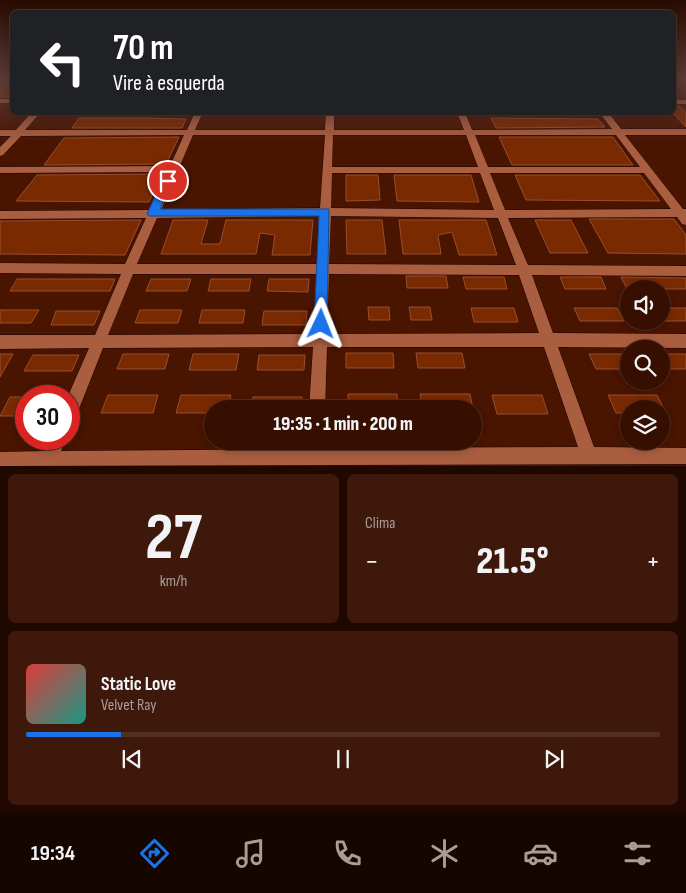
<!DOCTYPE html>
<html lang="pt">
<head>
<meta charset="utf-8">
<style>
	body { margin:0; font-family:"Sofia Sans Condensed",sans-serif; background:#3e180a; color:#f1f3f6; height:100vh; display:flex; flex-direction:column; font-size:19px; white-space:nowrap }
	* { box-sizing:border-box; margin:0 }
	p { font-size:16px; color:#aa9c99 }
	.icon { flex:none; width:28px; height:28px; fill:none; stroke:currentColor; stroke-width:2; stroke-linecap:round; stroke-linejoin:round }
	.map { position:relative; height:466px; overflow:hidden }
	.drawer { display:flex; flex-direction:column; gap:8px; padding:8px; background:#1e0800; flex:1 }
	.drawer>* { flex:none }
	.top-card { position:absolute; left:10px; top:10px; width:666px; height:105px; border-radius:8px; box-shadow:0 2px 8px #0003,0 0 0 1px #512f22; background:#202124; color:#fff; overflow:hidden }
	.tools { position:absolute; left:620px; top:280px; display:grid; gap:10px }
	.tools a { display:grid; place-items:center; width:50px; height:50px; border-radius:50%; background:#370f00; box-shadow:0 2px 8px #0003,0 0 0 1px #512f22; font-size:25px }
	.speed { position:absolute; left:15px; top:385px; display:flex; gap:10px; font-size:25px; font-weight:700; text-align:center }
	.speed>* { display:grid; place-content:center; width:65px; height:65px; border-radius:50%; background:#370f00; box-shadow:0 2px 8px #0003,0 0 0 1px #512f22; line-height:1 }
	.speed .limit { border:8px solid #d22; background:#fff; color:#111 }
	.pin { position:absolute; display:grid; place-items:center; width:42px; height:42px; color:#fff; margin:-21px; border:2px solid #fff; border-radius:50%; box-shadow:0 1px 5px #0007 }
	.me { position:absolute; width:55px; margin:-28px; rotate:2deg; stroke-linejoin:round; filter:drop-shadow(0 0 4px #0008) }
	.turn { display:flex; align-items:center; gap:18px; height:105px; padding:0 20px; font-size:22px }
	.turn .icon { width:65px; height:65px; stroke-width:2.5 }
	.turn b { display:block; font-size:35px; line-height:42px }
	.big { font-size:38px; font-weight:800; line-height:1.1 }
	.drawer .tile { flex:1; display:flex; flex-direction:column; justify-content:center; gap:8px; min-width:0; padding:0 18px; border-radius:8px; background:#3e180a }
	.drawer .dial { align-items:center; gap:0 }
	.dial b { font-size:65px; line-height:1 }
	.song { display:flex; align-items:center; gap:15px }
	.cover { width:60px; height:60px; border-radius:8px; background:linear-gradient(135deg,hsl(0 70% 55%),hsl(170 70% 35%)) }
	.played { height:5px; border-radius:2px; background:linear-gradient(90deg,#1a73e8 15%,#512f22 15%) }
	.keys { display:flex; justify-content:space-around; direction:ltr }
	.heat { display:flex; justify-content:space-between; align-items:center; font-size:28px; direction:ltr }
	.drawer .tiles { flex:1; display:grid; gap:8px; grid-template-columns:1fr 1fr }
	.tile:last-child { grid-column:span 2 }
	.trip { position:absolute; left:204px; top:400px; width:278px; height:50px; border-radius:25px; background:#370f00; box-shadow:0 2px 8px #0003,0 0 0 1px #512f22; font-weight:800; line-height:50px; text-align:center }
	.tab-bar { display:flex; height:80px; justify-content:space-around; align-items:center; background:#160600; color:#aa9c99 }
	.tab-bar .icon { width:35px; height:35px }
	.tab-bar .on { color:#1a73e8 }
	.tab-bar b { font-size:22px; color:#f1f3f6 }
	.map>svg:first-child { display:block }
	.building { fill:#792a00; stroke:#984e30 }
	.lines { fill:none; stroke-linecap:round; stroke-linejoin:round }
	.street-casing { stroke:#260300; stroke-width:1 }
	.street { fill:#aa5e40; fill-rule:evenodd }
	.route { fill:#1a73e8; stroke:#114b97 }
</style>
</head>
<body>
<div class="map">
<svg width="686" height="466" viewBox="0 0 686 466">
	<rect width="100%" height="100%" fill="#491400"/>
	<!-- building -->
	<path class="building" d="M9 78H12V97H0V86Z
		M674 106H679L686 113V127L674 114Z
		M79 118H147L186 119 182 128H72Z
		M491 118 598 119 605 127 496 128Z
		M179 137 166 164 44 165 64 138Z
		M499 137H613L633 165H512Z
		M162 174 149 202 16 201 37 175Z
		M346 175H378L380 200 346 201Z
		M394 175H471L479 202 397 201Z
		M515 175H640L660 201 526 200Z
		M589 219H674L686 235V254L608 253Z
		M141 220 125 255 0 254V221Z
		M173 220H208L201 244H220L226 220H313L310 255H272L275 235 260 233 256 254H161Z
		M346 220H382L386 254H347Z
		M399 220H486L497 255H459L452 232 438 235 441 254H403Z
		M535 220H571L588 253H550Z
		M406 276H446L448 288H407Z
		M463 277H504L507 289H466Z
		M560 277H601L606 289H565Z
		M621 277 686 278V289H627Z
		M17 279H115L110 291H10Z
		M151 279H191L187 291H146Z
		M211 279H251L249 291H208Z
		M269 279H309L308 292 267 291Z
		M368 307H389L390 320H369Z
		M409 307H430L432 320H411Z
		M471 308H514L518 322H474Z
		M574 308H617L624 321H580Z
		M661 308H686V321H661Z
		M0 310H39L31 323H0Z
		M140 310H182L178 323H135Z
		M202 310H245L243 323H199Z
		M56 311H100L94 325H51Z
		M264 311H307L306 325H262Z
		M346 353H393L394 368H346Z
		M416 353H462L465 368H418Z
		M0 354H13L0 377Z
		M123 354H169L165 369H117Z
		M193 354H239L236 370H189Z
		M589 354H629V369H596Z
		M661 354H686V369H667Z
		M33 355H79L72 371H24Z
		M259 355H305L304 370H257Z
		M348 394H397L398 409H348Z
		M420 394H470L473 409H422Z
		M108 395H158L153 413H101Z
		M181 395H231L228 409H212V413H176Z
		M492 395H542L548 414H497Z
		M608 395H657L664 409H629V413H616Z
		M10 397H26V416H0Z
		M253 397H302V409H251Z"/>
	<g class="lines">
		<defs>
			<path id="street" d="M0 99H12V103H0Z
				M674 100H686V104H674Z
				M32 112H41L25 130H187L195 112H203L195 130H325L326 112H334V130H464L457 112H465L472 130 612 129 599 112H608L621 129H686V135H625L683 209H686V225L682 224 677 217 508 218 528 265 686 266V276L532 275 553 333 686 334V348L558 347 594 447 686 448V464L0 466V452L45 451 50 439H66L61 451 307 449 308 441H324V448L578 447 544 347H327L325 409H309L313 347 103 348 75 419 69 421 68 396 89 348 0 349V335H95L121 274 0 273V263L125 264 146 218 0 219V211L150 210 167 172 0 173V167L170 166 184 135 21 136 3 155 0 156V147L11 136H0V130H16ZM193 135H325L320 208 161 210ZM333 135H466L478 167H332ZM475 135H616L640 167H488ZM332 173H480L494 210 331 208ZM490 173H644L671 209 505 210ZM320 216 317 264H137L157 218ZM331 216 498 218 516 265 329 264ZM133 274H317L313 334 108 335ZM329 274 519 275 539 333 327 334Z"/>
		</defs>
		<!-- street casing -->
		<use href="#street" class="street-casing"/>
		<!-- street -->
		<use href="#street" class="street"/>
	</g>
	<!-- sky -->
	<linearGradient id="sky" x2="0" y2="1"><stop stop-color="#280b00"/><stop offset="0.55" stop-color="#593a37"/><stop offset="1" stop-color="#593a37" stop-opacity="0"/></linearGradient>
	<rect width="686" height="143" fill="url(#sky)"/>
	<!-- route -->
	<path class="route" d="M168 177 173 181 160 209H329L327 324 325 328 321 330 316 328 314 324 319 216H149L147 214 162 181Z"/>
</svg>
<div class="tools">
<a><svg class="icon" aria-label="sound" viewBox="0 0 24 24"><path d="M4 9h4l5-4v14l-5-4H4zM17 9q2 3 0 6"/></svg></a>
<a><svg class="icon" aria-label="search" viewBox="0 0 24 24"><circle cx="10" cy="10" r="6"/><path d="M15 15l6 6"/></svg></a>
<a><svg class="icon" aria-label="layers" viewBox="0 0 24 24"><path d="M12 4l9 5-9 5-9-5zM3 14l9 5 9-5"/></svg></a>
</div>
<div class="speed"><div class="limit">30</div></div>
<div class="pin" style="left:168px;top:181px;background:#d93025"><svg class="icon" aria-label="arrive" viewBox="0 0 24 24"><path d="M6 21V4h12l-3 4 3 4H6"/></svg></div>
<svg class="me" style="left:321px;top:324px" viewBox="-20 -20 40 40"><path d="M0-17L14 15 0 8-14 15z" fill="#1a73e8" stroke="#fff" stroke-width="4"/></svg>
<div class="trip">19:35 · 1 min · 200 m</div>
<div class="top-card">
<div class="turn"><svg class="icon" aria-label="left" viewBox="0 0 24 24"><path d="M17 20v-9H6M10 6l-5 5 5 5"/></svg><div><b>70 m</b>Vire à esquerda</div></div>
</div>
</div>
<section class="drawer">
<div class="tiles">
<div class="tile dial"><b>27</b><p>km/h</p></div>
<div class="tile"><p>Clima</p>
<div class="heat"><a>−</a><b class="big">21.5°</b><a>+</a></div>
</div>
<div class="tile">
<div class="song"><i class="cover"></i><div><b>Static Love</b><p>Velvet Ray</p></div></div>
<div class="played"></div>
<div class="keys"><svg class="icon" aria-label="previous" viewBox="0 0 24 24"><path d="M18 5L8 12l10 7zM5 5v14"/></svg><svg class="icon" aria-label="pause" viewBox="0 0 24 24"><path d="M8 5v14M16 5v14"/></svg><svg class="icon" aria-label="next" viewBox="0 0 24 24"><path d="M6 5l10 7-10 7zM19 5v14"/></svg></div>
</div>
</div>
</section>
<nav class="tab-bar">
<b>19:34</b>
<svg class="icon on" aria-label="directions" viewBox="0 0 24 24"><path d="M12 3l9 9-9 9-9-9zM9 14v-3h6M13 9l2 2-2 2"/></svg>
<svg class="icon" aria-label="music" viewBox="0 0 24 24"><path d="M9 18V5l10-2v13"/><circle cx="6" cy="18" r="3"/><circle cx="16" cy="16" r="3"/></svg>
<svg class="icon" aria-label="phone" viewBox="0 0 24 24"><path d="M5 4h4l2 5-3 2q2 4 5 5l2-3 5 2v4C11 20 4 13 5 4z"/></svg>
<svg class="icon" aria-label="climate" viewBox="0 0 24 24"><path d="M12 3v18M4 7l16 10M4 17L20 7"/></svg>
<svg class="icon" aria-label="car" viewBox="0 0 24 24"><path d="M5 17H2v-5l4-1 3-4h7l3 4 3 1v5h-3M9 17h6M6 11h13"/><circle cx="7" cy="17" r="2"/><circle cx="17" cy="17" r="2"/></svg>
<svg class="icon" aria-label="filters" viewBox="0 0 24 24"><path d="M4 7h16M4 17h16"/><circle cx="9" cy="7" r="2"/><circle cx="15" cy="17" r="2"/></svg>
</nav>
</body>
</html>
